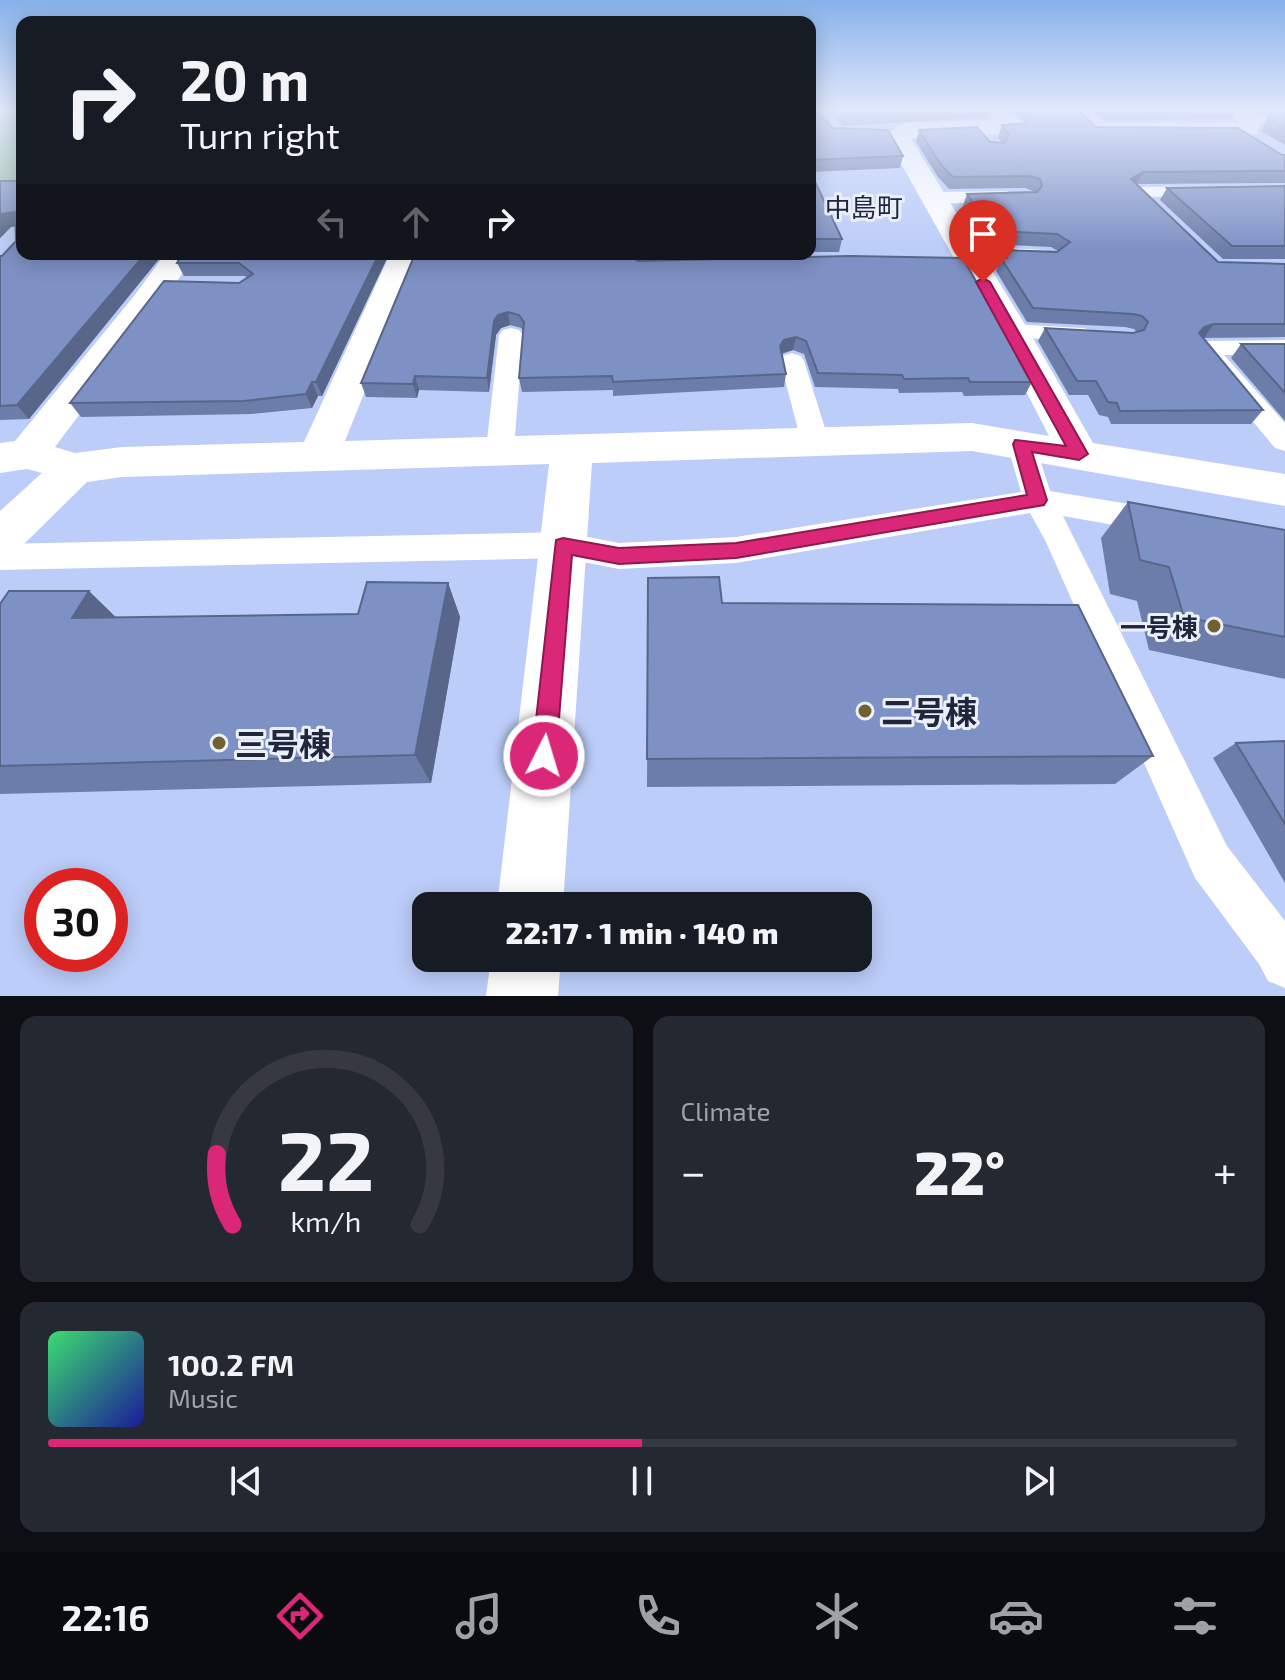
<!DOCTYPE html>
<html lang="en">
<head>
<meta charset="utf-8">
<style>
	body { margin:0; font-family:"Exo 2","Noto Sans JP",sans-serif; background:#242831; color:#f1f3f6; height:100vh; display:flex; flex-direction:column; font-size:30px; white-space:nowrap }
	* { box-sizing:border-box; margin:0 }
	p { font-size:26px; color:#9ea1a6 }
	.icon { flex:none; width:44px; height:44px; fill:none; stroke:currentColor; stroke-width:2; stroke-linecap:round; stroke-linejoin:round }
	.map { position:relative; height:996px; overflow:hidden }
	.sheet { display:flex; flex-direction:column; gap:20px; padding:20px; background:#0d0f14; flex:1 }
	.sheet>* { flex:none }
	.top-card { position:absolute; left:16px; top:16px; width:800px; height:244px; border-radius:16px; box-shadow:0 4px 20px #0003; background:#171b24; color:#f1f3f6; overflow:hidden }
	.speed { position:absolute; left:24px; top:868px; display:flex; gap:16px; font-size:40px; font-weight:700; text-align:center }
	.speed>* { display:grid; place-content:center; width:104px; height:104px; border-radius:50%; background:#171b24; box-shadow:0 4px 20px #0003; line-height:1 }
	.speed .limit { border:12px solid #d22; background:#fff; color:#111 }
	.pin { position:absolute; display:grid; place-items:center; width:68px; height:68px; color:#fff; margin:-82px -34px; border-radius:50% 50% 50% 0; rotate:-45deg; box-shadow:0 0 8px #0007 }
	.pin .icon { rotate:45deg }
	.me { position:absolute; width:88px; margin:-44px; rotate:5deg; stroke-linejoin:round; filter:drop-shadow(0 0 6px #0008) }
	.turn { display:flex; align-items:center; gap:28px; height:168px; padding:0 32px; font-size:36px }
	.turn .icon { width:104px; height:104px; stroke-width:2.5 }
	.turn b { display:block; font-size:56px; line-height:68px }
	.lanes { display:flex; align-items:center; height:76px; padding:0 32px; background:#0003; justify-content:center; gap:40px; direction:ltr }
	.lanes .off { opacity:.35 }
	.big { font-size:60px; font-weight:800; line-height:1.1 }
	.sheet .tile { flex:1; display:flex; flex-direction:column; justify-content:center; gap:12px; min-width:0; padding:0 28px; border-radius:16px; background:#242831 }
	.sheet .dial { align-items:center; gap:0 }
	.dial svg { height:208px; overflow:visible; fill:none; stroke:#363941; stroke-width:7; stroke-linecap:round; text-anchor:middle }
	.dial text { fill:#f1f3f6; stroke:none }
	.song { display:flex; align-items:center; gap:24px }
	.cover { width:96px; height:96px; border-radius:12px; background:linear-gradient(135deg,hsl(140 70% 55%),hsl(240 70% 35%)) }
	.played { height:8px; border-radius:4px; background:linear-gradient(90deg,#db2777 50%,#363941 50%) }
	.keys { display:flex; justify-content:space-around; direction:ltr }
	.heat { display:flex; justify-content:space-between; align-items:center; font-size:44px; direction:ltr }
	.sheet .tiles { flex:1; display:grid; gap:20px; grid-template-columns:1fr 1fr }
	.tile:last-child { grid-column:span 2 }
	.trip { position:absolute; left:412px; top:892px; width:460px; height:80px; border-radius:16px; background:#171b24; box-shadow:0 4px 20px #0003; font-weight:800; line-height:80px; text-align:center }
	.menu { display:flex; height:128px; justify-content:space-around; align-items:center; background:#090b0e; color:#9ea1a6 }
	.menu .icon { width:56px; height:56px }
	.menu .on { color:#db2777 }
	.menu b { font-size:36px; color:#f1f3f6 }
	.map>svg:first-child { display:block }
	.green { fill:#9bc1a0 }
	.lines { fill:none; stroke-linecap:round; stroke-linejoin:round }
	.lane { fill:#fff; fill-rule:evenodd }
	.street { fill:#fff; fill-rule:evenodd }
	.wall { fill:#6c7da9 }
	.shaded-wall { fill:#586689 }
	.building { fill:#7e91c4; stroke:#586689; stroke-width:2 }
	.route { fill:#db2777; stroke:#8e194d; stroke-width:2 }
	.poi-dot { fill:#73602f; stroke:#eaeffa; stroke-width:3 }
	.labels { text-anchor:middle; dominant-baseline:central; stroke-width:6; stroke-linejoin:round; paint-order:stroke }
	.far-quarter-label { font-size:26px; fill:#20273c; stroke:#eaeffa }
	.poi-label { font-size:26px; font-weight:bold; fill:#20273c; stroke:#eaeffa; text-anchor:end }
	.near-poi-label { font-size:32px; font-weight:bold; fill:#20273c; stroke:#eaeffa; text-anchor:start }
</style>
</head>
<body>
<div class="map">
<svg width="1285" height="996" viewBox="0 0 1285 996">
	<rect width="100%" height="100%" fill="#bccdf9"/>
	<!-- green -->
	<path class="green" d="M0 111H22V189L0 190Z"/>
	<g class="lines">
		<!-- lane -->
		<path class="lane" d="M1285 113V123L1250 124 1242 119 1250 114Z
			M1285 185V195L1137 197 1128 192 1137 187Z
			M1007 191 1016 197 1014 201 935 204 926 198 935 192Z
			M965 246 1045 250 1055 256 1045 262 958 256 955 252 958 248Z
			M1012 324 1083 328 1091 330 1095 335 1091 340 1083 342 1004 336 1000 331 1004 326Z
			M511 328 519 330 523 335 514 449 510 456 500 459 490 456 486 449 499 335 503 330Z
			M1285 340V354L1224 355 1285 423V451L1275 448 1192 348 1195 343 1204 341Z
			M792 353 801 356 804 361 829 441 825 448 815 451 805 448 801 441 780 361 783 356Z
			M1021 434 1031 437 1035 444 1050 491 1159 509 1170 513 1174 521 1170 529 1159 533 1063 516 1227 846 1285 921V988L1268 981 1259 964 1195 878 1046 542 1030 513 736 563 619 569 563 558 0 570V544L563 532 619 543 736 537 1021 492 1007 444 1011 437Z"/>
		<!-- street -->
		<path class="street" d="M988 111H1011L1025 126 1021 131 1013 133 911 139 1029 331 1093 443 1285 474V506L972 451 592 463 563 906H497L549 464 122 477 87 482 16 552 0 557V511L42 473 27 469 0 473V443L15 441 134 296 165 254H195L158 310 55 447 75 453 122 447 304 442 390 254H420L345 441 972 423 1049 436 995 331 886 137 899 125 907 123 995 120Z
			M1067 111H1091L1105 123 1238 122 1228 111H1253L1261 119 1257 134 1249 136 1099 137 1091 135Z
			M491 958H561L558 996H486Z"/>
	</g>
	<!-- wall -->
	<path class="wall" d="M810 111 833 128 903 156 900 168 810 172 842 239 839 252H810Z
		M828 111H991L989 117 843 126Z
		M1013 111H1080L1096 127 1285 155V183L1136 184 1218 262 1285 264V337L1203 338 1263 410 1251 424H1111L1108 417 1099 415 1088 395H1069L1038 341 1045 328 1133 333 1137 332 1134 329 1125 327 1027 322 996 271 1001 258 1005 250 1058 251 1051 247 988 244 963 206 967 194 1035 192 1025 188 949 189 938 177 916 142 919 130 1002 143 998 137 1002 125 1025 123Z
		M1094 111H1236L1231 119 1106 120Z
		M1285 114V145L1261 131 1269 115Z
		M0 181H22V254H163L29 419 0 420V256H2L16 241V226L11 227 0 238Z
		M1285 186V259H1223L1160 200 1167 188Z
		M389 254 322 396H318L312 408 251 414 81 417 70 403 247 278 245 276H184L177 263Z
		M415 254H728L638 256 634 259 1032 382 1025 395 964 396 962 392 899 393 898 389 815 387 804 354 793 350 782 354 786 374 784 387 613 396V390L522 392 519 378 523 331 521 328 510 325 501 328 496 335 489 392 419 390 417 398 366 397 361 383Z
		M1241 344H1285V421L1231 358Z
		M1128 502 1285 530V679L1149 650 1137 601 1110 594 1101 538Z
		M648 578 722 603 1153 756 1115 784 647 787Z
		M448 583 460 617 431 783 0 794V604L116 618 358 614Z
		M1285 741V883L1213 758 1236 743Z"/>
	<!-- shaded-wall -->
	<path class="shaded-wall" d="M1143 172 1137 184 1131 179Z
		M15 212 22 225 11 227 0 238V217L2 214Z
		M145 254H163L29 419 17 405Z
		M379 254H389L322 396 316 382Z
		M624 254H638V256L624 266Z
		M508 312 510 325 501 328 496 335 489 392 487 378 494 321 498 315Z
		M1214 324 1204 338 1194 340 1204 327Z
		M796 337 793 350 782 353 780 346 784 340Z
		M415 376 419 390 417 398 413 384Z
		M312 382 318 396 312 408 306 394Z
		M448 583 460 617 431 783 415 755Z
		M89 591 124 625 72 618Z"/>
	<!-- building -->
	<path class="building" d="M810 111H817L833 128 888 130 903 156 810 160Z
		M841 111H916L845 115Z
		M1028 111H1080L1096 127 1238 128 1282 155H1285V171L1143 172 1131 179 1218 262 1285 264V324H1214L1204 327 1199 333 1263 410 1120 411 1117 403 1108 402 1096 381H1077L1045 328 1133 333 1144 330 1148 322 1142 316 1133 314 1033 308 1001 258H1007L1005 250 1057 252 1070 242 1057 234 993 231 967 194 1037 192 1042 186 1040 179 1030 176 953 177 941 165 919 130 977 127 990 142 1004 143 1009 135 1002 125 1026 123 1032 115Z
		M1285 114V129L1268 119 1269 115Z
		M810 171 842 239H810Z
		M0 181H22V254H145L17 405 0 406V256H2L16 241 15 212 2 214 0 217Z
		M1285 186V246H1232L1167 188Z
		M182 254H379L316 382H312L306 394 244 401 70 403 164 281 239 283 253 274 239 263H177Z
		M415 254H626L638 261 850 256 963 258 1032 382H970L968 378 904 379 902 375 818 373 806 341 796 337 784 340 780 346 786 374 613 382 612 376 519 378 524 322 519 315 508 312 498 315 494 321 487 378 415 376 413 384 361 383Z
		M1241 344H1285V393Z
		M1128 502 1285 530V637L1184 617 1169 567 1140 560Z
		M719 577 722 603 1078 605 1153 756 647 759 648 578Z
		M367 582 448 583 415 755 0 766V604L9 591H89L72 618 358 614Z
		M1285 741V824L1236 743Z"/>
	<!-- sky -->
	<linearGradient id="sky" x2="0" y2="1"><stop stop-color="#87b1ea"/><stop offset="0.44" stop-color="#e1e8fc"/><stop offset="1" stop-color="#e1e8fc" stop-opacity="0"/></linearGradient>
	<rect width="1285" height="250" fill="url(#sky)"/>
	<!-- route -->
	<path class="route" d="M983 278 990 282 1088 454 1079 460 1032 452 1047 500 1044 505 736 558 619 564 572 555 556 756 553 764 544 768 535 764 532 756 556 540 563 538 619 548 736 543 1027 495 1013 444 1015 440 1066 446 976 282Z"/>
	<!-- markers -->
	<g class="poi-dot">
		<circle cx="1214" cy="626" r="8"/>
		<circle cx="865" cy="711" r="8"/>
		<circle cx="219" cy="743" r="8"/>
	</g>
	<g class="labels">
		<!-- far-quarter labels -->
		<g class="far-quarter-label">
			<text x="864" y="206">中島町</text>
		</g>
		<!-- poi labels -->
		<g class="poi-label">
			<text x="1198" y="626">一号棟</text>
		</g>
		<!-- near-poi labels -->
		<g class="near-poi-label">
			<text x="881" y="711">二号棟</text>
			<text x="235" y="743">三号棟</text>
		</g>
	</g>
</svg>
<div class="speed"><div class="limit">30</div></div>
<div class="pin" style="left:983px;top:282px;background:#d93025"><svg class="icon" aria-label="arrive" viewBox="0 0 24 24"><path d="M6 21V4h12l-3 4 3 4H6"/></svg></div>
<svg class="me" style="left:544px;top:756px" viewBox="-20 -20 40 40"><circle r="17" fill="#db2777" stroke="#fff" stroke-width="3"/><path d="M0-11L8 9 0 5-8 9z" fill="#fff"/></svg>
<div class="trip">22:17 · 1 min · 140 m</div>
<div class="top-card">
<div class="turn"><svg class="icon" aria-label="right" viewBox="0 0 24 24"><path d="M7 20v-9h11M14 6l5 5-5 5"/></svg><div><b>20 m</b>Turn right</div></div>
<div class="lanes"><svg class="icon off" aria-label="left" viewBox="0 0 24 24"><path d="M17 20v-9H6M10 6l-5 5 5 5"/></svg><svg class="icon off" aria-label="ahead" viewBox="0 0 24 24"><path d="M12 20V5M6 11l6-6 6 6"/></svg><svg class="icon" aria-label="right" viewBox="0 0 24 24"><path d="M7 20v-9h11M14 6l5 5-5 5"/></svg></div>
</div>
</div>
<section class="sheet">
<div class="tiles">
<div class="tile dial"><svg viewBox="0 0 100 80">
<path d="M14 69A42 42 0 1 1 86 69"/>
<path d="M14 69A42 42 0 0 1 8 42" stroke="#db2777"/>
<text x="50" y="56" font-size="32" font-weight="700">22</text>
<text x="50" y="72" font-size="11">km/h</text>
</svg></div>
<div class="tile"><p>Climate</p>
<div class="heat"><a>−</a><b class="big">22°</b><a>+</a></div>
</div>
<div class="tile">
<div class="song"><i class="cover"></i><div><b>100.2 FM</b><p>Music</p></div></div>
<div class="played"></div>
<div class="keys"><svg class="icon" aria-label="previous" viewBox="0 0 24 24"><path d="M18 5L8 12l10 7zM5 5v14"/></svg><svg class="icon" aria-label="pause" viewBox="0 0 24 24"><path d="M8 5v14M16 5v14"/></svg><svg class="icon" aria-label="next" viewBox="0 0 24 24"><path d="M6 5l10 7-10 7zM19 5v14"/></svg></div>
</div>
</div>
</section>
<nav class="menu">
<b>22:16</b>
<svg class="icon on" aria-label="directions" viewBox="0 0 24 24"><path d="M12 3l9 9-9 9-9-9zM9 14v-3h6M13 9l2 2-2 2"/></svg>
<svg class="icon" aria-label="music" viewBox="0 0 24 24"><path d="M9 18V5l10-2v13"/><circle cx="6" cy="18" r="3"/><circle cx="16" cy="16" r="3"/></svg>
<svg class="icon" aria-label="phone" viewBox="0 0 24 24"><path d="M5 4h4l2 5-3 2q2 4 5 5l2-3 5 2v4C11 20 4 13 5 4z"/></svg>
<svg class="icon" aria-label="climate" viewBox="0 0 24 24"><path d="M12 3v18M4 7l16 10M4 17L20 7"/></svg>
<svg class="icon" aria-label="car" viewBox="0 0 24 24"><path d="M5 17H2v-5l4-1 3-4h7l3 4 3 1v5h-3M9 17h6M6 11h13"/><circle cx="7" cy="17" r="2"/><circle cx="17" cy="17" r="2"/></svg>
<svg class="icon" aria-label="filters" viewBox="0 0 24 24"><path d="M4 7h16M4 17h16"/><circle cx="9" cy="7" r="2"/><circle cx="15" cy="17" r="2"/></svg>
</nav>
</body>
</html>
